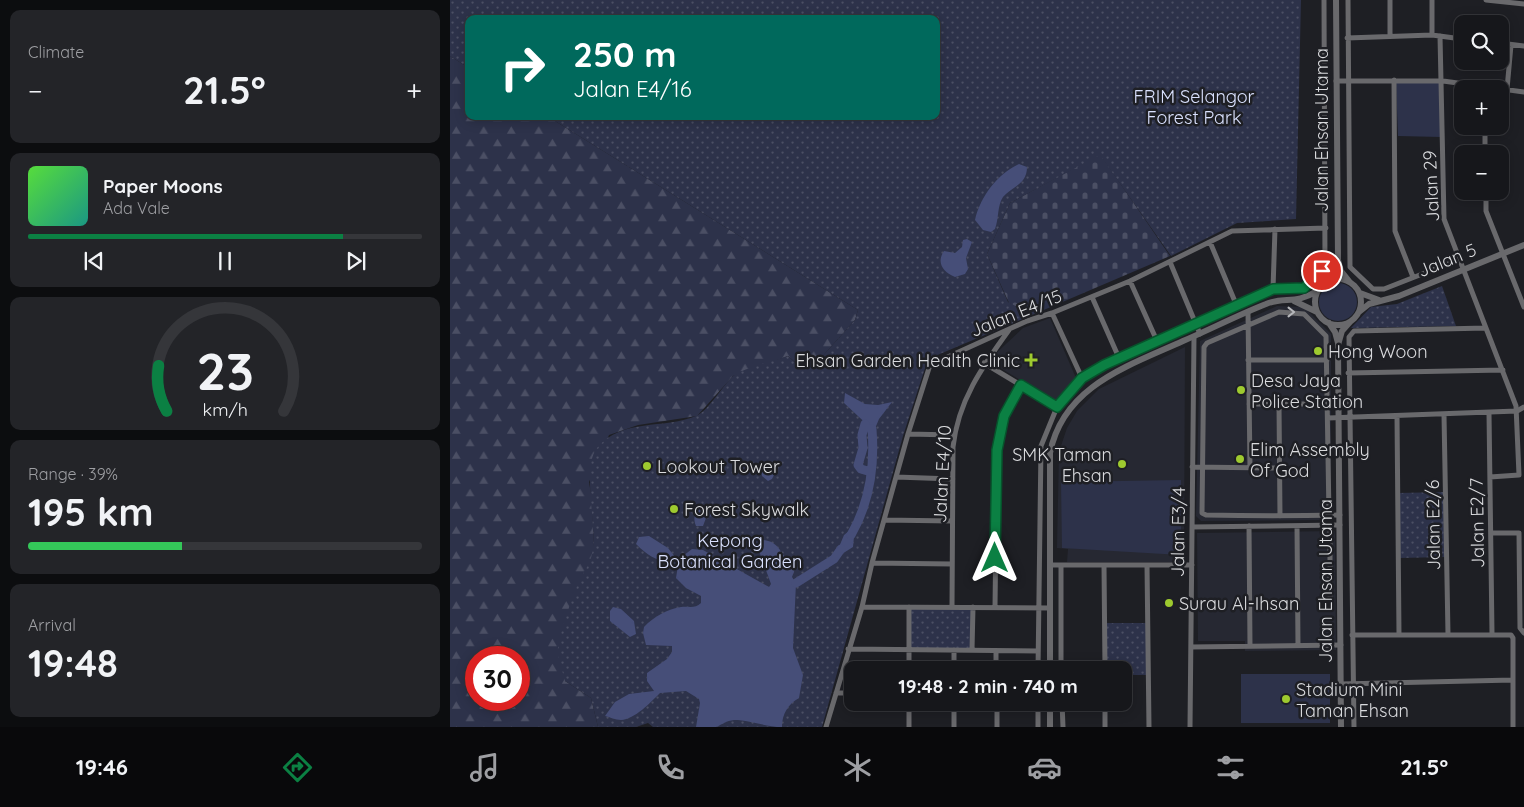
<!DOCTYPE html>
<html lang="en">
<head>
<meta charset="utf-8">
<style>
	body { margin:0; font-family:Quicksand,sans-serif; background:#232428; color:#f1f3f6; height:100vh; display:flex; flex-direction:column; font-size:19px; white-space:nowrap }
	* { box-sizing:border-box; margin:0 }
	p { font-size:16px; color:#9e9fa3 }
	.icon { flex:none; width:28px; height:28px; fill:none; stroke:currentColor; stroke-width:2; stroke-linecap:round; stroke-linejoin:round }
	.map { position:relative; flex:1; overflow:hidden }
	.details { display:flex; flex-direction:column; gap:10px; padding:10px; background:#0c0d0f; width:450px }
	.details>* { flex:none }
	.top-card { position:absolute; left:15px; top:15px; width:475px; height:105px; border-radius:10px; box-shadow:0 2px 12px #0003,0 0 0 1px #35363a; background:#00695c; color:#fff; overflow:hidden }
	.tools { position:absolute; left:1004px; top:15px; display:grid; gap:10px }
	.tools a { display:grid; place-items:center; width:55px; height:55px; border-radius:10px; background:#16171b; box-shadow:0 2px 12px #0003,0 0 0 1px #35363a; font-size:25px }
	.speed { position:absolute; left:15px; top:646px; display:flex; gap:10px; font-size:25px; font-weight:700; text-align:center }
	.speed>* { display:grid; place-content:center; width:65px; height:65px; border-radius:50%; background:#16171b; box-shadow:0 2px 12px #0003,0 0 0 1px #35363a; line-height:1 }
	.speed .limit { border:8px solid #d22; background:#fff; color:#111 }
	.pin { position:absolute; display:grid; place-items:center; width:42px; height:42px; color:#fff; margin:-21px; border:2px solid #fff; border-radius:50%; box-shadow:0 1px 5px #0007 }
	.me { position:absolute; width:55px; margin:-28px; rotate:0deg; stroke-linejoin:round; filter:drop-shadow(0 0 4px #0008) }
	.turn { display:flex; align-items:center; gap:18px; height:105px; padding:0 25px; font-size:22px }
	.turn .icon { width:65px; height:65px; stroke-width:2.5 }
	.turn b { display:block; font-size:35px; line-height:42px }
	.big { font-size:38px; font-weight:700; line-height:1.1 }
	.details .widget { flex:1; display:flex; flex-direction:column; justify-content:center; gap:8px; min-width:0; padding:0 18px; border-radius:10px; background:#232428 }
	.details .dial { align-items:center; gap:0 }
	.dial svg { height:130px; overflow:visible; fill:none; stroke:#35363a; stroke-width:7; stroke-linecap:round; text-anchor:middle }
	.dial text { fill:#f1f3f6; stroke:none }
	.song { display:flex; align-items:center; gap:15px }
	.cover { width:60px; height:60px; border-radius:8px; background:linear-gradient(135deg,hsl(110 70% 55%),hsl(170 70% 35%)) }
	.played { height:5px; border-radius:2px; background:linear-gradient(90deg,#0b8043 80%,#35363a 80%) }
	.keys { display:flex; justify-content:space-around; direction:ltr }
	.heat { display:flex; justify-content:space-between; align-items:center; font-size:28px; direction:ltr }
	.charge { height:8px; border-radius:4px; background:linear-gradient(90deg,#34c759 39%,#35363a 0) }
	.trip { position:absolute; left:394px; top:661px; width:288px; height:50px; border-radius:10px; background:#16171b; box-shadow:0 2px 12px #0003,0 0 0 1px #35363a; font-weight:700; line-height:50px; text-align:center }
	.tab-bar { display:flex; height:80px; justify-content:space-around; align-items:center; background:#09090b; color:#9e9fa3 }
	.tab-bar .icon { width:35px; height:35px }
	.tab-bar .selected { color:#0b8043 }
	.tab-bar b { font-size:22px; color:#f1f3f6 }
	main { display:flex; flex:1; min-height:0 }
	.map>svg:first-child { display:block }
	.built { fill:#262832 }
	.green { fill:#2d324a }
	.forest { fill:url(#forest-firs); fill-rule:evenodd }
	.cemetery { fill:url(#cemetery-stones) }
	.park { fill:url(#park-dots) }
	.water { fill:#464e78 }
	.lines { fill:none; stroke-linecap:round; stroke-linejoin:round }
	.river { stroke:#464e78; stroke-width:9 }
	.minor { stroke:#69696c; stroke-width:5 }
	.tertiary { stroke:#69696c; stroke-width:6 }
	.oneway { stroke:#b7b8bb }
	.route-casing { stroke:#07532c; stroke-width:12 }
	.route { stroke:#0b8043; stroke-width:9 }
	.poi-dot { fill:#9eca2f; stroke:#1e1f24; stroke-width:2 }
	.labels { text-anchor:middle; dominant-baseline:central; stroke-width:5; stroke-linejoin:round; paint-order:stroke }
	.park-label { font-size:18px; fill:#dae1fe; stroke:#1e1f24 }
	.street-label { font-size:18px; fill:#d9dadd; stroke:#1e1f24 }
	.poi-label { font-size:18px; fill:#d9dadd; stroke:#1e1f24; text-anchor:start }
</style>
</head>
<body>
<main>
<section class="details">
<div class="widget"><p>Climate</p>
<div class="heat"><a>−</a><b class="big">21.5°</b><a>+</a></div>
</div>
<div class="widget">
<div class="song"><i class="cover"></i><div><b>Paper Moons</b><p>Ada Vale</p></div></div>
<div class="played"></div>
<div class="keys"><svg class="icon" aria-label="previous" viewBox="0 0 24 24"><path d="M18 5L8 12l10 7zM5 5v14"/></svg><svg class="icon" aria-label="pause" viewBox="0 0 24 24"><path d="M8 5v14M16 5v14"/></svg><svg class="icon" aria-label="next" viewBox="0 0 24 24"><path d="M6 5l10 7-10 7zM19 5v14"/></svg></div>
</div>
<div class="widget dial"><svg viewBox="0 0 100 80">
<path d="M14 69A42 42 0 1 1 86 69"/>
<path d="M14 69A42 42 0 0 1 9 41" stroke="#0b8043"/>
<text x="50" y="56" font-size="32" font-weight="700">23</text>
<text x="50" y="72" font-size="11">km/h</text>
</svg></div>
<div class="widget"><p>Range · 39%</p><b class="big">195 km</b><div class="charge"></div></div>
<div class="widget"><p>Arrival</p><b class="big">19:48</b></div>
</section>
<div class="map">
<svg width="1074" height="727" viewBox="0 0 1074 727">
	<defs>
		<pattern id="forest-firs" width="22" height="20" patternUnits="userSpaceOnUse" patternTransform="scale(1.25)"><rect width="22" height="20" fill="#2d324a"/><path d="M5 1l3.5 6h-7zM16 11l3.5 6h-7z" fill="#4b4f64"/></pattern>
		<pattern id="cemetery-stones" width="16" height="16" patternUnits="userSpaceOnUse" patternTransform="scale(1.25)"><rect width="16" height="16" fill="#2d324a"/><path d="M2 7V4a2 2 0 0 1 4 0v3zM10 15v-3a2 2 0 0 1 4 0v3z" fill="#4b4f64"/></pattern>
		<pattern id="park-dots" width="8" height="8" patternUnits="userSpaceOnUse" patternTransform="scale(1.25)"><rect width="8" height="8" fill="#2d324a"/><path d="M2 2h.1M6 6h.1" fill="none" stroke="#4b4f64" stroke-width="1.8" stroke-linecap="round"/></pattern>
	</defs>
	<rect width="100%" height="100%" fill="#1e1f24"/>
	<!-- built -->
	<path class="built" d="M827 306 854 307 881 334V520L751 521 746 516 750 341Z
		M600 318 626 378 609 398 603 400 544 364 542 357 573 328Z
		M735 347 734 558 730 562H617L618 549 607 548 609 452 617 428 627 411 649 389Z
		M885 531 886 650 795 651V641H748L747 533Z"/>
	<!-- green -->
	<path class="green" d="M946 82H990L991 137 948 136Z
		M869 302a19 19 0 1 1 38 0a19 19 0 1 1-38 0Z
		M731 480V555L612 548 611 482Z
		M791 674H880V723H791Z"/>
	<!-- forest -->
	<path class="forest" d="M0 56 19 68V116H97L408 310 405 320 361 369H353L338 356 283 376 247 416 188 425 159 435 139 482 142 500 144 550 115 681 141 698 148 727H0ZM26 658H69V700H26Z"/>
	<!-- cemetery -->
	<path class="cemetery" d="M650 154 720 256 582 315 559 303 537 254 560 203Z"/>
	<!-- park -->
	<path class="park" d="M0 0H851L846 219 787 223 721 256 650 155 560 203 537 254 558 302 582 315 478 359 453 436 372 727H203L198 723 186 727H148L141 698 115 681C113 671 107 657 108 648 110 633 121 600 127 586 132 573 142 563 143 548 146 523 132 466 147 448 173 417 213 430 246 416 257 412 272 387 282 377 293 368 323 361 338 356L352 369H361L405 320 408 310 97 116H486V19H19V68L0 56Z
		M992 286 1006 326 901 328 921 307 947 304Z
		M996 492 997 557 948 558V493Z
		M459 607H523L522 650H459Z
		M654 623H697L698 675H673L672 670H655Z"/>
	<!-- water -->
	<path class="water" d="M569 164 577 167C577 185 562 186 553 197 547 206 549 219 545 229L541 232 533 230 525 220C530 197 548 173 569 164Z
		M517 239 522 242 516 258 518 269 515 274 505 277C493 272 486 263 494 251L505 253 512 247 513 240Z
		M395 393 415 404 428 405 442 402 429 419 424 431 394 403Z
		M313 468 326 471 322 479 318 481 312 476 311 471Z
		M250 508H258L265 515 256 518 253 526H246C243 519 244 512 250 508Z
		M405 526 403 547 384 559 394 535Z
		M199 536 218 548 226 558 224 561C207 562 198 556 186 544L189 537Z
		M311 540C331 540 330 557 343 565L345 569 342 577 346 583 343 648 353 675 349 698C338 704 332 714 332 727 315 727 301 720 284 720 276 721 273 724 266 727 262 727 251 727 246 727L250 703 249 699 236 691 210 693C200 703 185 719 171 720 165 720 160 717 155 716L165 702 179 694 204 691 197 681V673L217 659 222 652V646L196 645 193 633 194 627C203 617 218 609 231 607 239 606 245 609 251 603V596L236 588 226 578 229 559 242 549 253 550 319 587 321 584 309 551Z
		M163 607 171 609 184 621 186 634 180 637 160 621V611Z"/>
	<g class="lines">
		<!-- river -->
		<path class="river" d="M415 424 412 435 413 448 408 465 411 469 421 472
			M401 535C420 502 425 467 422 429
			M346 583 384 559 391 549"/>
		<!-- minor -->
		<path class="minor" d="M898 0 900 267 923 289H934L1008 260
			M1036 0 1074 4
			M982 35V0
			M940 36V0
			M990 36 994 219 1066 406 1069 475
			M897 38 982 35 1012 39
			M1050 43 1074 46
			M944 80 945 231 963 277
			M886 81H993L1074 92
			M1057 89 1061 45
			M1035 154V126
			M1036 191V211L1074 307
			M760 242 786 304
			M720 262 750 334
			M680 281 707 341
			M823 289 825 229
			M642 297 669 358
			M602 313 632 378
			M798 313 800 468
			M798 360H877
			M534 363 607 407
			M898 373 1053 370
			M799 404H877
			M829 404 830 516
			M1067 411 1074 407
			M1039 413 1042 633
			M994 415 998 634
			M947 416 949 634
			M878 418 1067 411
			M458 434 504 435
			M742 467 829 468
			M446 477 503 479
			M1040 477 1069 475
			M879 515 876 336 854 314 829 312 757 343 754 347 752 513 756 515C800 516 845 516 890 515
			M434 520 502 521
			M880 525V605
			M799 526 800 646
			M847 526 848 646
			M742 527 890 525
			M1041 533H1069
			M1069 533 1070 628 1074 633
			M422 563 502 564
			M600 565H742
			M654 565 655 670
			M697 565 699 727
			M412 607 600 608
			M502 607 503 447C508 401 532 367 559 330
			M545 607 547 449 555 416 571 385
			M902 635H1061L1063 638V727
			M741 647 891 645
			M398 649 588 651
			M522 650 523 607
			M546 651V670
			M459 670V607
			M504 670V650
			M588 670 591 446 607 407 632 378 654 365 823 289 855 288 875 267 874 0
			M611 670V565
			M891 684 1063 680
			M386 693H402
			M547 702V727
			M588 702V727
			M612 702 613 727
			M655 702V727
			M376 727 412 607 422 563 458 434 480 365 577 321 602 313 680 281 782 231 876 228
			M459 727V702
			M504 727V702
			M740 727 744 337
			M904 727 899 337 904 331 1036 328"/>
		<!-- tertiary -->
		<path class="tertiary" d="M886 0 888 260 891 271 899 281
			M865 302a23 23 0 1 1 46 0a23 23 0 1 1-46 0Z
			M879 280 887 261
			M910 293 929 300
			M844 301 867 312
			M909 312 919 304 949 296 1074 245
			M879 323 885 332 888 343
			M600 670V453C613 386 678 366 733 341 761 329 788 315 816 304 835 296 845 305 867 291
			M600 702V727
			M891 727 888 345 892 331 900 322"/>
	</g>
	<!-- one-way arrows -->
	<defs><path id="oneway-chevron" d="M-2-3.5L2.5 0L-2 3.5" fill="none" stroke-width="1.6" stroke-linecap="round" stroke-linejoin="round" transform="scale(1.25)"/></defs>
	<use class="oneway" href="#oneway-chevron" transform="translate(841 312)"/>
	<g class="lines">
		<defs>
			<path id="route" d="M545 558 547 450 554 416 571 385 607 407 632 378 654 365 823 289 854 288 872 271"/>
		</defs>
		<!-- route casing -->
		<use href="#route" class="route-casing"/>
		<!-- route -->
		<use href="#route" class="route"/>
	</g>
	<!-- markers -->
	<g class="poi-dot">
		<circle cx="868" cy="351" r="5"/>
		<path d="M578.5 352.5h5v5h5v5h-5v5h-5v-5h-5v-5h5z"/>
		<circle cx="791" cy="390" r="5"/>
		<circle cx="790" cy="459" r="5"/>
		<circle cx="672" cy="464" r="5"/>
		<circle cx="197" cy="466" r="5"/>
		<circle cx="224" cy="509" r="5"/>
		<circle cx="719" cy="603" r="5"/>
		<circle cx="836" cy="699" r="5"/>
	</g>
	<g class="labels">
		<!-- park labels -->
		<g class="park-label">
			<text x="744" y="96">FRIM Selangor<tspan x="744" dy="21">Forest Park</tspan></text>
			<text x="280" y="540">Kepong<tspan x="280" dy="21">Botanical Garden</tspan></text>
		</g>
		<!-- street labels -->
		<g class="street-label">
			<text transform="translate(871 130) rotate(-90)">Jalan Ehsan Utama</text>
			<text transform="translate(981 186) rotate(-93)">Jalan 29</text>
			<text transform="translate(997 260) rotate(-22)">Jalan 5</text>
			<text transform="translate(566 313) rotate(-22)">Jalan E4/15</text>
			<text transform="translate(492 474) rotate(-87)">Jalan E4/10</text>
			<text transform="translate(1027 523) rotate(-91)">Jalan E2/7</text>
			<text transform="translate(983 525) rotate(-91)">Jalan E2/6</text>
			<text transform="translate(728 532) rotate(-89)">Jalan E3/4</text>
			<text transform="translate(875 581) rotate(-90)">Jalan Ehsan Utama</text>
		</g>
		<!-- poi labels -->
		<g class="poi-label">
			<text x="878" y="351">Hong Woon</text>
			<text x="570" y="360" text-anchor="end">Ehsan Garden Health Clinic</text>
			<text x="801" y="380">Desa Jaya<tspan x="801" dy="21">Police Station</tspan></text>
			<text x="800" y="449">Elim Assembly<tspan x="800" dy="21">Of God</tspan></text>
			<text x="662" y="454" text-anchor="end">SMK Taman<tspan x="662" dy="21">Ehsan</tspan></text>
			<text x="207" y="466">Lookout Tower</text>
			<text x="234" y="509">Forest Skywalk</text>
			<text x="729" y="603">Surau Al-Ihsan</text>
			<text x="846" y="689">Stadium Mini<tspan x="846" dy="21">Taman Ehsan</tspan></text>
		</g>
	</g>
</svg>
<div class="tools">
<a><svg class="icon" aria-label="search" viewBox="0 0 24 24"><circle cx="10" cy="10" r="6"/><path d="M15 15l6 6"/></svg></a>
<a>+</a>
<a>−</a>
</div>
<div class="speed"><div class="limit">30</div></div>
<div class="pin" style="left:872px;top:271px;background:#d93025"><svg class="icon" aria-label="arrive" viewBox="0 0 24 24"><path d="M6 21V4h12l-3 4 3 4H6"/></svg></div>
<svg class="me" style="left:545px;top:558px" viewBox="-20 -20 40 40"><path d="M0-17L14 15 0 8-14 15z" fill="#0b8043" stroke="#fff" stroke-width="4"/></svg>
<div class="trip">19:48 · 2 min · 740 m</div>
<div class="top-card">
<div class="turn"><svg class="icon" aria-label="right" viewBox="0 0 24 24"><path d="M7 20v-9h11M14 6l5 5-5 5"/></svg><div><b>250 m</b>Jalan E4/16</div></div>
</div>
</div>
</main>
<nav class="tab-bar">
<b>19:46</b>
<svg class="icon selected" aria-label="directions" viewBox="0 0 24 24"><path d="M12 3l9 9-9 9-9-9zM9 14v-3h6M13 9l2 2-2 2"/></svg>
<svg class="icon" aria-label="music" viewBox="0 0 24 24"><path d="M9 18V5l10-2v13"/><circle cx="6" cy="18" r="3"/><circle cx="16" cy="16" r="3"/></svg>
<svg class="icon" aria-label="phone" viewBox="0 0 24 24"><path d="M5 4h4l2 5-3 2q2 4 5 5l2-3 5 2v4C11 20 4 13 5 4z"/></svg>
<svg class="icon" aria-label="climate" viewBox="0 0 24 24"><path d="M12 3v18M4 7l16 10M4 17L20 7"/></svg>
<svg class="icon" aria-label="car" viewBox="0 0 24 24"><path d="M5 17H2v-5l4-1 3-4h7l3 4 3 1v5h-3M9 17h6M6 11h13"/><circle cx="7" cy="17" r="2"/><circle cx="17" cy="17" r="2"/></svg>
<svg class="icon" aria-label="filters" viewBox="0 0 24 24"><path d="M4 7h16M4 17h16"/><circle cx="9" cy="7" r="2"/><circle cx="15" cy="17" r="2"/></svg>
<b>21.5°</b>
</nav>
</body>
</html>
